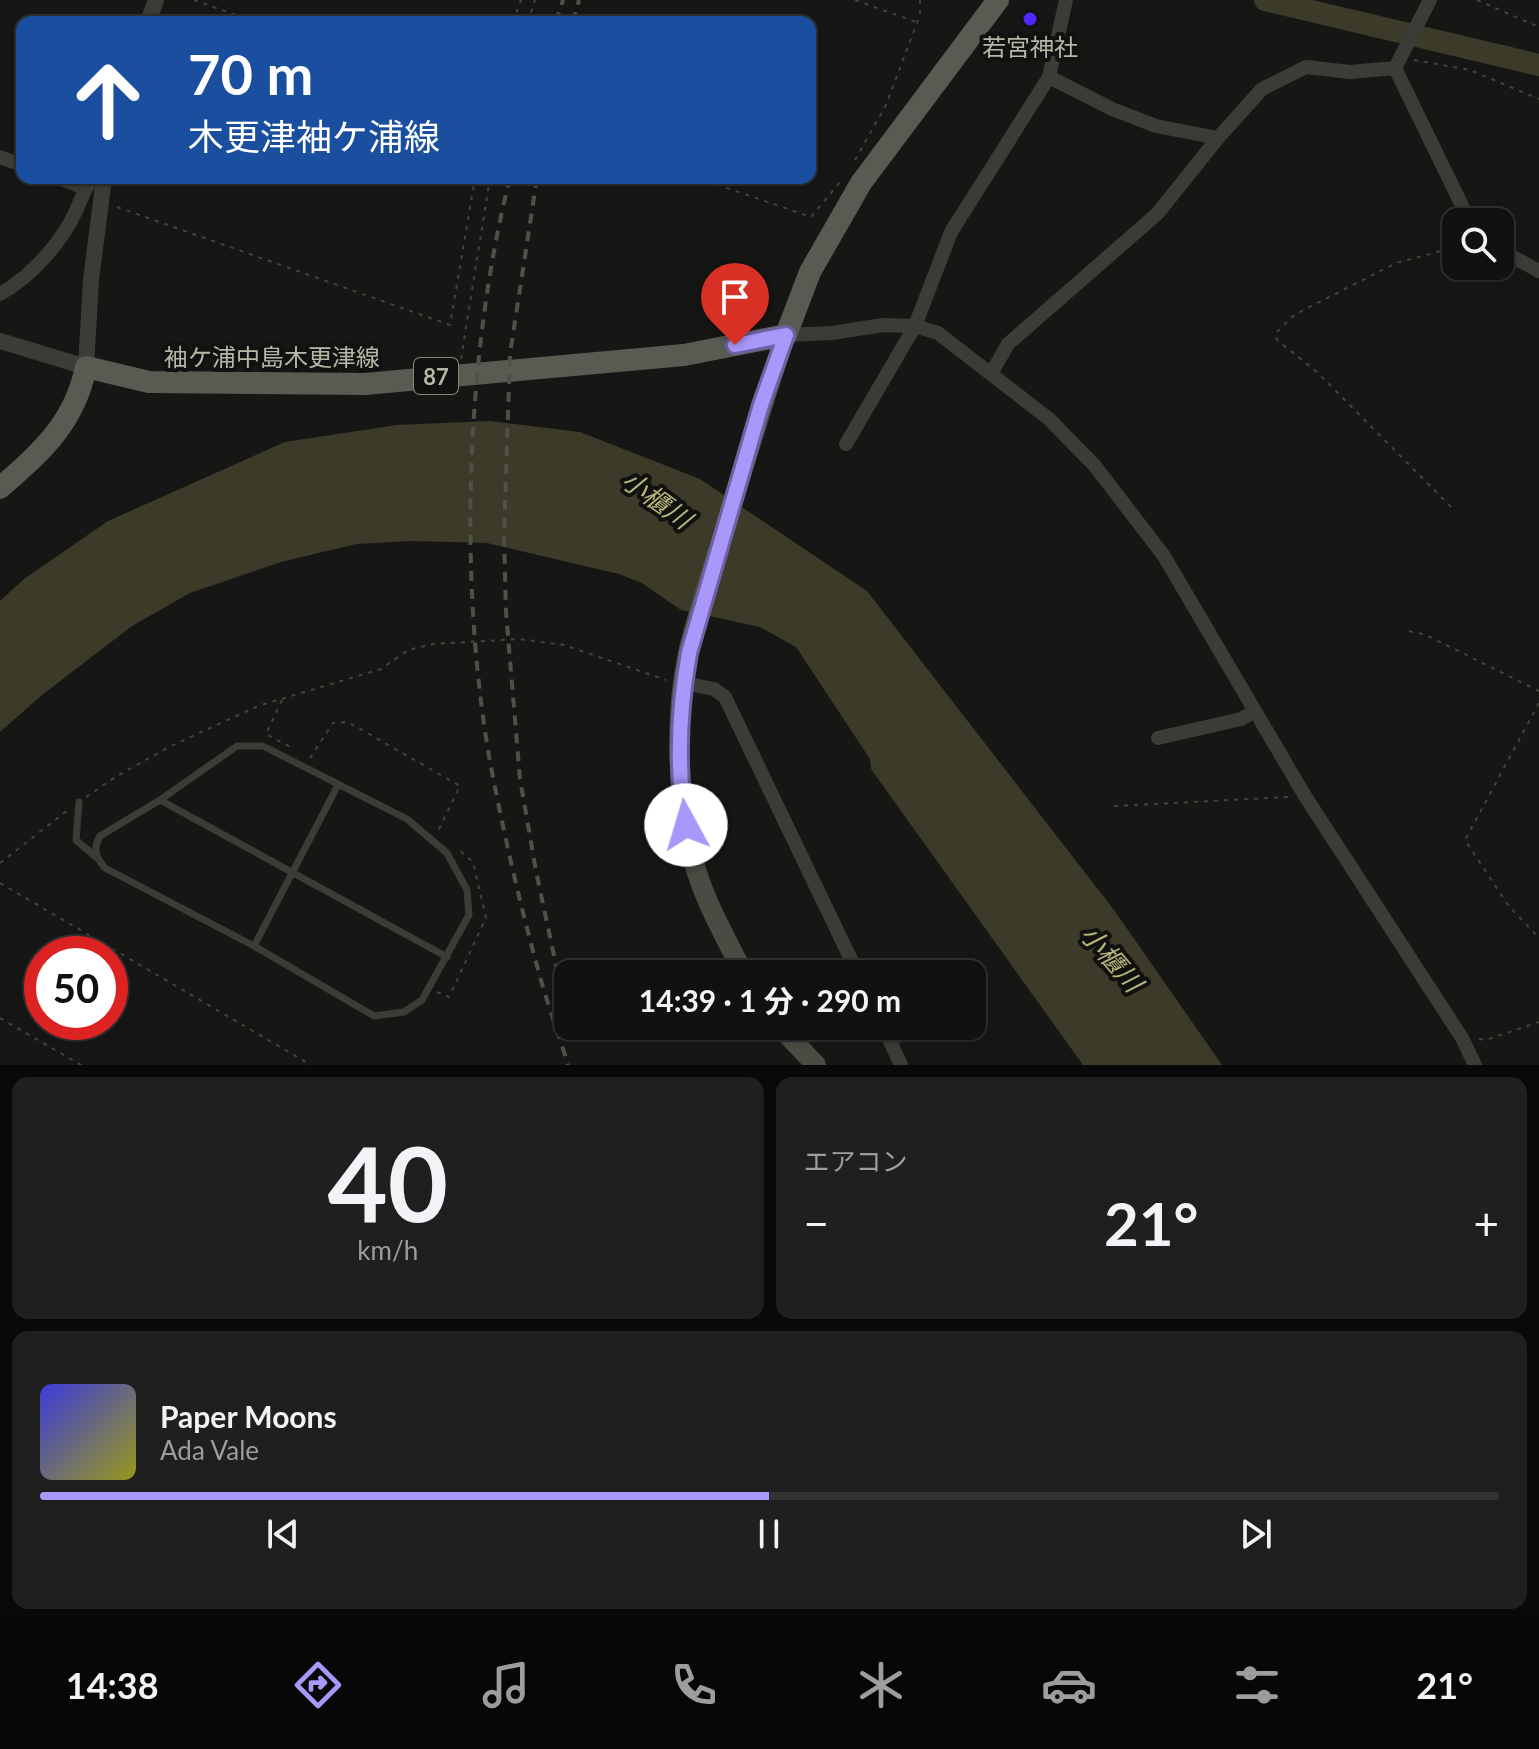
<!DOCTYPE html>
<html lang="ja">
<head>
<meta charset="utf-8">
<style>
	body { margin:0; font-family:Lato,"Noto Sans JP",sans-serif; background:#1e1f1e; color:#f1f3f6; height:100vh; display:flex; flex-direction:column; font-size:30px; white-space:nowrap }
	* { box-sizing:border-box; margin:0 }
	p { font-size:26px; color:#9c9d9f }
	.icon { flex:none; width:44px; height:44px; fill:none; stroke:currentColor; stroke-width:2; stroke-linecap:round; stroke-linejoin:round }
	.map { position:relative; height:1065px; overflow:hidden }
	.side { display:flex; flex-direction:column; gap:12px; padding:12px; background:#090909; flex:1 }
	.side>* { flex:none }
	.guide { position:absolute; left:16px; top:16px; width:800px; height:168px; border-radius:16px; box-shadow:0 2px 6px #0004,0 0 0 2px #303130; background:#1a4fa0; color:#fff; overflow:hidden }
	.buttons { position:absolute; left:1442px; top:208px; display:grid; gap:16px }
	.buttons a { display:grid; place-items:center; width:72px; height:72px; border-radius:16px; background:#101110; box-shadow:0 2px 6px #0004,0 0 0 2px #303130; font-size:40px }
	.speed { position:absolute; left:24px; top:936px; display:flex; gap:16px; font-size:40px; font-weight:700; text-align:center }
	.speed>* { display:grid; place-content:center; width:104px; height:104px; border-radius:50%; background:#101110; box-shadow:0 2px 6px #0004,0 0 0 2px #303130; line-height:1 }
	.speed .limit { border:12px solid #d22; background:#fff; color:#111 }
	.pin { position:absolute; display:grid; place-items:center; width:68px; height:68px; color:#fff; margin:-82px -34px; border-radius:50% 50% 50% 0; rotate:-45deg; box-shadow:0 0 8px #0007 }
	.pin .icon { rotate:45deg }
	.me { position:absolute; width:88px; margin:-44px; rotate:354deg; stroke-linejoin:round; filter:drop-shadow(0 0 6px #0008) }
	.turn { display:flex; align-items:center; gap:28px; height:168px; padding:0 40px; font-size:36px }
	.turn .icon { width:104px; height:104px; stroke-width:2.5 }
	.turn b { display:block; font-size:56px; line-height:68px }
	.big { font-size:60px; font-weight:700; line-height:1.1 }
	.side .widget { flex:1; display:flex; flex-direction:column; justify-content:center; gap:12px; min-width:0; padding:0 28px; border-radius:16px; background:#1e1f1e }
	.side .dial { align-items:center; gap:0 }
	.dial b { font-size:104px; line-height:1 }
	.song { display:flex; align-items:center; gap:24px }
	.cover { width:96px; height:96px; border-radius:12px; background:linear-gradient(135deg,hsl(240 70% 55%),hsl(60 70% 35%)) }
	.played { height:8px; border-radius:4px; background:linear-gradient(90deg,#a997f9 50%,#303130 50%) }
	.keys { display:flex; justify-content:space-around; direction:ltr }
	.heat { display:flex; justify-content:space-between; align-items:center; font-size:44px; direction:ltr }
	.side .tiles { flex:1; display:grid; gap:12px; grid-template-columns:1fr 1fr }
	.widget:last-child { grid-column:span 2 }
	.trip { position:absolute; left:554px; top:960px; width:432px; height:80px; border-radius:16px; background:#101110; box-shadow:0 2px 6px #0004,0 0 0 2px #303130; font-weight:700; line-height:80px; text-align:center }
	.tabs { display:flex; height:128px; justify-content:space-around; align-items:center; background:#060706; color:#9c9d9f }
	.tabs .icon { width:56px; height:56px }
	.tabs .current { color:#a997f9 }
	.tabs b { font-size:36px; color:#f1f3f6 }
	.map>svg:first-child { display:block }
	.water { fill:#3c3b2a }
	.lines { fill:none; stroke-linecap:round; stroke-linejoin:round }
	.river { stroke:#3c3b2a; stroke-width:22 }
	.path { stroke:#41433c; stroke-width:2; stroke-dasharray:4 6; stroke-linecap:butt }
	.service { stroke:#3a3c36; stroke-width:7 }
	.minor { stroke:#3a3c36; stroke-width:14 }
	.tertiary { stroke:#3a3c36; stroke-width:16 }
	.secondary { stroke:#4a4c44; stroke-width:20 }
	.primary { stroke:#585b52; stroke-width:22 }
	.rail { stroke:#4f5149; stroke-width:4; stroke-dasharray:10 8; stroke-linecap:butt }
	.route-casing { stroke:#6e62a2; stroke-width:20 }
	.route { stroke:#a997f9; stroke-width:14 }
	.poi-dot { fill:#5227fd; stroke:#111210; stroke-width:3 }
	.labels { text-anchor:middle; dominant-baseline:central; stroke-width:8; stroke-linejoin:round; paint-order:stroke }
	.shield { fill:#111210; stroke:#838679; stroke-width:2 }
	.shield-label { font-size:22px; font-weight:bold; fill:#b4b8a6 }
	.poi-label { font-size:24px; fill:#b4b8a6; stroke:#111210 }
	.street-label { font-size:24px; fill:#b4b8a6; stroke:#111210 }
	.water-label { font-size:26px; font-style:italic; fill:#b5b57b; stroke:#111210 }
</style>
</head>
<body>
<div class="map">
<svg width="1539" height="1065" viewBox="0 0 1539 1065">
	<rect width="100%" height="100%" fill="#161715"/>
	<!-- water -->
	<path class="water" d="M490 421 580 432 700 479 867 591 1114 910 1222 1065H1083L871 769 870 759 796 647 760 627 681 610 642 583 619 574 487 543 411 541 356 544 281 562 190 593 132 626 42 695 0 732V601L24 579 108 521 285 442 397 425Z"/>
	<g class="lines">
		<!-- river -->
		<path class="river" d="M1265 0 1539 65"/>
		<!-- path -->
		<path class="path" d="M194 0 255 22
			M855 0 916 22
			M1477 0 1539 27
			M513 22 521 0
			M528 22 535 0
			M1414 60 1470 70 1539 99
			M855 160 886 105 920 15V0
			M698 178 811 217 840 182
			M117 207 450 325 475 178
			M461 359 490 178
			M1451 507 1317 372 1277 340 1276 333 1294 315 1396 263 1456 247
			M1409 631 1426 635 1539 691
			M282 700 266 734 294 749
			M1539 703 1465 840 1508 905 1539 938
			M310 758 333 723 348 722 460 786 438 831
			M86 797 117 776 169 747 258 706 381 669 408 650 434 644 519 639 564 645 666 680
			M1114 806 1288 797
			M0 863 68 810
			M0 883 311 1065
			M437 992 449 997 486 918 473 862 458 849
			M0 1018 81 1065
			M1479 1039 1486 1040 1539 1022"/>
		<!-- service -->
		<path class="service" d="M237 746H263L407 819 447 853 467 890 469 915 422 1000 404 1012 374 1016 254 946 105 868C95 856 93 849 100 836L160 800Z
			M160 800 447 957
			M79 802 76 840 96 857
			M254 946 338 785"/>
		<!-- minor -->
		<path class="minor" d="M1395 68 1470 222
			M1395 68 1430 0
			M1049 77 1112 109 1156 126 1218 138
			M0 157 22 165
			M58 178 85 188
			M1500 250 1539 271
			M0 294C32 276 61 243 76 211 82 198 84 188 94 178
			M786 335 832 333 883 325 915 326 938 333 1049 419 1095 466 1164 556 1305 796 1462 1038 1475 1065
			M992 372 1008 344 1157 214 1218 138 1262 89 1306 67 1350 72 1395 68
			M846 444 915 326 951 232 1049 77 1066 0
			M683 683 714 689 725 697 858 974
			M1158 738 1241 719 1253 712
			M883 1026 901 1065
			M889 1040 922 1026"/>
		<!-- tertiary -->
		<path class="tertiary" d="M148 22 156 0
			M0 341 86 367 91 280 104 178"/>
		<!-- secondary -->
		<path class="secondary" d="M744 974C723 933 699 892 690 846 677 785 675 715 688 653 698 610 713 568 726 525 745 462 764 398 786 335
			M779 1026 816 1065"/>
		<!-- primary -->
		<path class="primary" d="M0 488C42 451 74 424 86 367L149 382 365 384 684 355 786 335 810 272 861 183 998 0"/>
		<!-- rail -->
		<path class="rail" d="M556 22 563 0
			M573 22 579 0
			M510 178C465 354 458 588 491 767 505 840 522 913 542 984 550 1011 560 1038 568 1065
			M537 178 510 354 504 537 506 612 520 779 536 871 568 1021"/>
	</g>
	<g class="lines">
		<defs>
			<path id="route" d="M686 825C676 768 679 709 689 653L761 405 786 335 735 345"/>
		</defs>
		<!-- route casing -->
		<use href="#route" class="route-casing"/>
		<!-- route -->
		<use href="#route" class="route"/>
	</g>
	<!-- markers -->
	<circle class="poi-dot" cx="1030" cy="19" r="8"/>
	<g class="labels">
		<!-- shield labels -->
		<rect class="shield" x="414" y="358" width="44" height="36" rx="6"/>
		<g class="shield-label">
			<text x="436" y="376">87</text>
		</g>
		<!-- poi labels -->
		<g class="poi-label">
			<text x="1030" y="46">若宮神社</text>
		</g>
		<!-- street labels -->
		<g class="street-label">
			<text x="272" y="356">袖ケ浦中島木更津線</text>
		</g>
		<!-- water labels -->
		<g class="water-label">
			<text transform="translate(657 499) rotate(36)">小櫃川</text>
			<text transform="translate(1112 958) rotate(49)">小櫃川</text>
		</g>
	</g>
</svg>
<div class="buttons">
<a><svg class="icon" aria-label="search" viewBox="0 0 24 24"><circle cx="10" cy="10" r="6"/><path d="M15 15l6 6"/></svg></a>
</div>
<div class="speed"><div class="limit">50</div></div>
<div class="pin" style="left:735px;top:345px;background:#d93025"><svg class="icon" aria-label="arrive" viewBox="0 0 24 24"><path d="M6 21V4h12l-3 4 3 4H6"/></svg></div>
<svg class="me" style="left:686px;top:825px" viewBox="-20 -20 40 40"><circle r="19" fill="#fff"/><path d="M0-13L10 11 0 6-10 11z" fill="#a997f9"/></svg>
<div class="trip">14:39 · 1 分 · 290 m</div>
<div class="guide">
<div class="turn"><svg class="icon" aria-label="ahead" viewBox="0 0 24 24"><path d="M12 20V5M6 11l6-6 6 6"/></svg><div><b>70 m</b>木更津袖ケ浦線</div></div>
</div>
</div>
<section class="side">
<div class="tiles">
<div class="widget dial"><b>40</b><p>km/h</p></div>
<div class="widget"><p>エアコン</p>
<div class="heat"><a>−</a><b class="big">21°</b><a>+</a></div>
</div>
<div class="widget">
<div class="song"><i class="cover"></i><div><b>Paper Moons</b><p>Ada Vale</p></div></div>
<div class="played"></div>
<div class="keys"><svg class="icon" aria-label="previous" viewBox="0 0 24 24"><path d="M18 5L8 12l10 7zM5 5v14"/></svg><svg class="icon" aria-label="pause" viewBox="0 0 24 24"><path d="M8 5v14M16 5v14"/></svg><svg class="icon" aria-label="next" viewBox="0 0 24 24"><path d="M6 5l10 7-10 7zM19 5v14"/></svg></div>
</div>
</div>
</section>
<nav class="tabs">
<b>14:38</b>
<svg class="icon current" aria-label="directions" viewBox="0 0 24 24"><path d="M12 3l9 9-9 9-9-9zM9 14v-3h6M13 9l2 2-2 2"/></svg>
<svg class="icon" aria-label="music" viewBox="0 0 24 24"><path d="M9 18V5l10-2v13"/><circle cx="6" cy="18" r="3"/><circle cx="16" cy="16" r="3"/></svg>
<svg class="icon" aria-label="phone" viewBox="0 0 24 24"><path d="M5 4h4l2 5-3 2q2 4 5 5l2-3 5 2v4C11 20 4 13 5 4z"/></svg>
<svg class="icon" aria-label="climate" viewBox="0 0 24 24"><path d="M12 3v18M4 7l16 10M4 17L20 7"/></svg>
<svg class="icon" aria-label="car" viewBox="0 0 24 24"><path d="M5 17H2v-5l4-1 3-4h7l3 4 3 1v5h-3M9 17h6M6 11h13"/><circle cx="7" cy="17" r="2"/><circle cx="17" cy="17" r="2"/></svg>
<svg class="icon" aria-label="filters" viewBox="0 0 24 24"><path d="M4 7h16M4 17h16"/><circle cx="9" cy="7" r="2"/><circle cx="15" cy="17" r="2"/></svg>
<b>21°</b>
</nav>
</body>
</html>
